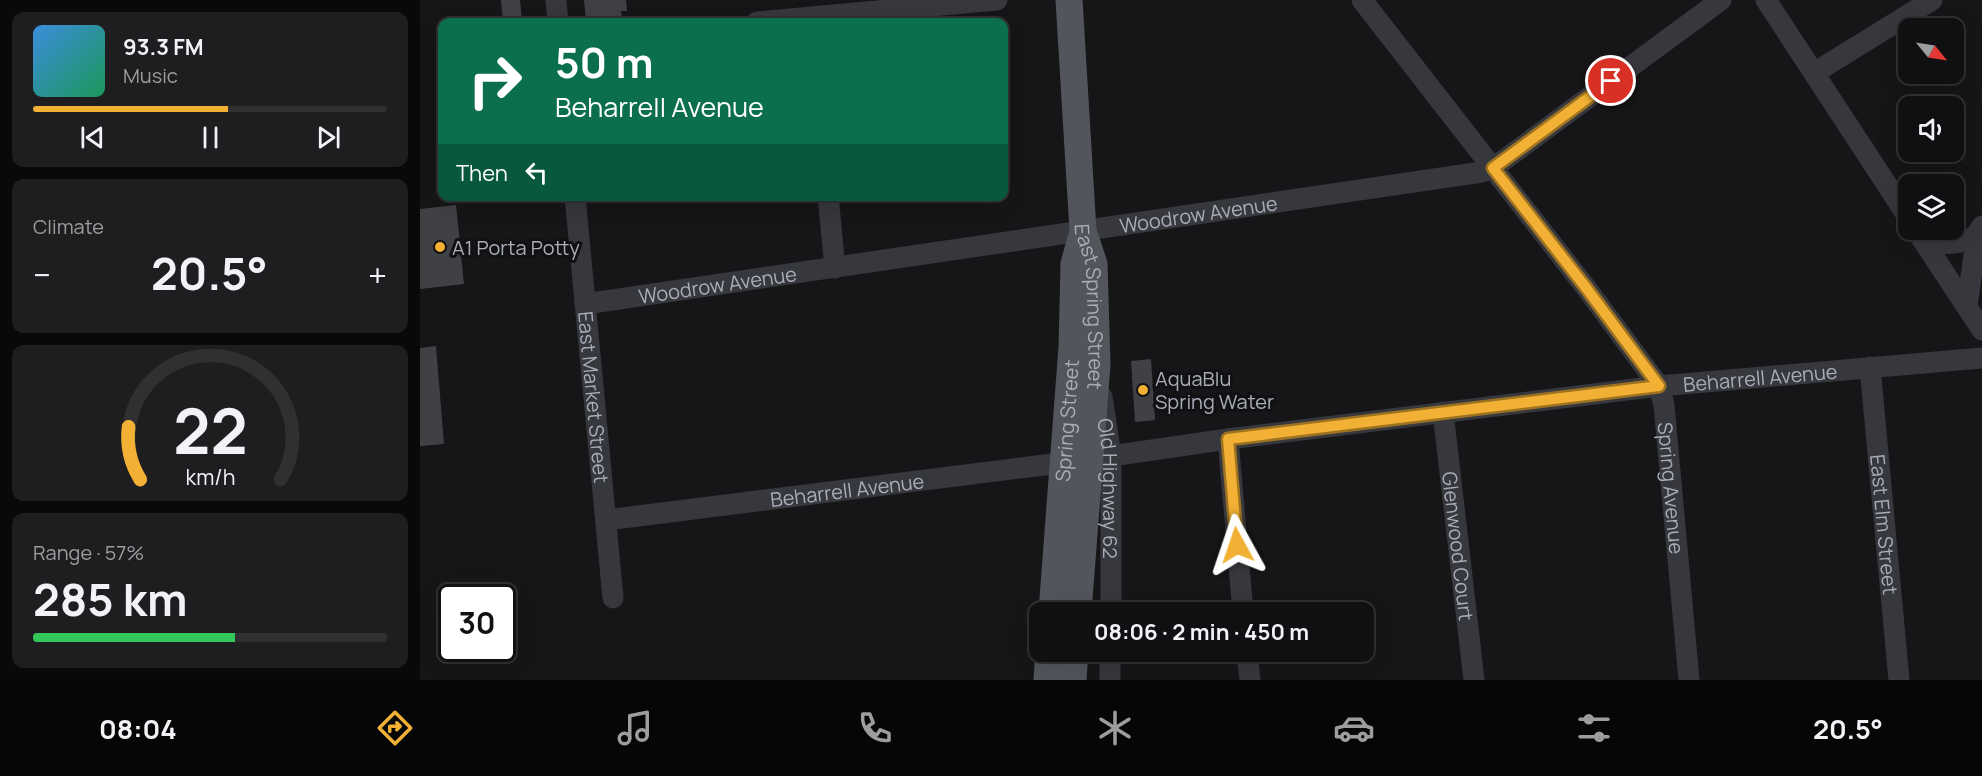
<!DOCTYPE html>
<html lang="en">
<head>
<meta charset="utf-8">
<style>
	body { margin:0; font-family:Manrope,sans-serif; background:#1e1e20; color:#f1f3f6; height:100vh; display:flex; flex-direction:column; font-size:22px; white-space:nowrap }
	* { box-sizing:border-box; margin:0 }
	p { font-size:20px; color:#9c9d9f }
	.icon { flex:none; width:33px; height:33px; fill:none; stroke:currentColor; stroke-width:2; stroke-linecap:round; stroke-linejoin:round }
	.map { position:relative; flex:1; overflow:hidden }
	.panel { display:flex; flex-direction:column; gap:12px; padding:12px; background:#09090a; width:420px }
	.panel>* { flex:none }
	.top-card { position:absolute; left:18px; top:18px; width:570px; height:183px; border-radius:12px; box-shadow:0 6px 24px #0002,0 0 0 2px #303032; background:#0b6e4f; color:#fff; overflow:hidden }
	.needle { width:39px; rotate:120deg }
	.tools { position:absolute; left:1478px; top:18px; display:grid; gap:12px }
	.tools a { display:grid; place-items:center; width:66px; height:66px; border-radius:12px; background:#101012; box-shadow:0 6px 24px #0002,0 0 0 2px #303032; font-size:30px }
	.speed { position:absolute; left:18px; top:584px; display:flex; gap:12px; font-size:30px; font-weight:700; text-align:center }
	.speed>* { display:grid; place-content:center; width:78px; height:78px; border-radius:50%; background:#101012; box-shadow:0 6px 24px #0002,0 0 0 2px #303032; line-height:1 }
	.speed .limit { border:3px solid #111; border-radius:9px; background:#fff; color:#111 }
	.pin { position:absolute; display:grid; place-items:center; width:51px; height:51px; color:#fff; margin:-26px; border:3px solid #fff; border-radius:50%; box-shadow:0 2px 6px #0007 }
	.me { position:absolute; width:66px; margin:-33px; rotate:355deg; stroke-linejoin:round; filter:drop-shadow(0 0 4px #0008) }
	.turn { display:flex; align-items:center; gap:21px; height:126px; padding:0 18px; font-size:27px }
	.turn .icon { width:78px; height:78px; stroke-width:2.5 }
	.turn b { display:block; font-size:42px; line-height:51px }
	.then { display:flex; align-items:center; height:57px; padding:0 18px; background:#0003; gap:12px; font-size:22px }
	.big { font-size:45px; font-weight:700; line-height:1.1 }
	.panel .card { flex:1; display:flex; flex-direction:column; justify-content:center; gap:9px; min-width:0; padding:0 21px; border-radius:12px; background:#1e1e20 }
	.panel .dial { align-items:center; gap:0 }
	.dial svg { height:156px; overflow:visible; fill:none; stroke:#303032; stroke-width:7; stroke-linecap:round; text-anchor:middle }
	.dial text { fill:#f1f3f6; stroke:none }
	.song { display:flex; align-items:center; gap:18px }
	.cover { width:72px; height:72px; border-radius:9px; background:linear-gradient(135deg,hsl(210 70% 55%),hsl(150 70% 35%)) }
	.played { height:6px; border-radius:3px; background:linear-gradient(90deg,#f2b134 55%,#303032 55%) }
	.keys { display:flex; justify-content:space-around; direction:ltr }
	.heat { display:flex; justify-content:space-between; align-items:center; font-size:33px; direction:ltr }
	.charge { height:9px; border-radius:4px; background:linear-gradient(90deg,#34c759 57%,#303032 0) }
	.trip { position:absolute; left:609px; top:602px; width:345px; height:60px; border-radius:12px; background:#101012; box-shadow:0 6px 24px #0002,0 0 0 2px #303032; font-weight:700; line-height:60px; text-align:center }
	.tabs { display:flex; height:96px; justify-content:space-around; align-items:center; background:#060607; color:#9c9d9f }
	.tabs .icon { width:42px; height:42px }
	.tabs .active { color:#f2b134 }
	.tabs b { font-size:27px; color:#f1f3f6 }
	main { display:flex; flex:1; min-height:0 }
	.map>svg:first-child { display:block }
	.building { fill:#404145 }
	.lines { fill:none; stroke-linecap:round; stroke-linejoin:round }
	.minor { stroke:#37383d; stroke-width:21 }
	.major { stroke:#53555c; stroke-width:27 }
	.route-casing { stroke:#9d7322; stroke-width:15 }
	.route { stroke:#f2b134; stroke-width:10 }
	.poi-dot { fill:#f2b134; stroke:#111113; stroke-width:2 }
	.labels { text-anchor:middle; dominant-baseline:central; stroke-width:6; stroke-linejoin:round; paint-order:stroke }
	.street-label { font-size:20px; fill:#a8adb8; stroke:#111113 }
	.poi-label { font-size:20px; fill:#a8adb8; stroke:#111113; text-anchor:start }
</style>
</head>
<body>
<main>
<section class="panel">
<div class="card">
<div class="song"><i class="cover"></i><div><b>93.3 FM</b><p>Music</p></div></div>
<div class="played"></div>
<div class="keys"><svg class="icon" aria-label="previous" viewBox="0 0 24 24"><path d="M18 5L8 12l10 7zM5 5v14"/></svg><svg class="icon" aria-label="pause" viewBox="0 0 24 24"><path d="M8 5v14M16 5v14"/></svg><svg class="icon" aria-label="next" viewBox="0 0 24 24"><path d="M6 5l10 7-10 7zM19 5v14"/></svg></div>
</div>
<div class="card"><p>Climate</p>
<div class="heat"><a>−</a><b class="big">20.5°</b><a>+</a></div>
</div>
<div class="card dial"><svg viewBox="0 0 100 80">
<path d="M14 69A42 42 0 1 1 86 69"/>
<path d="M14 69A42 42 0 0 1 8 42" stroke="#f2b134"/>
<text x="50" y="56" font-size="32" font-weight="700">22</text>
<text x="50" y="72" font-size="11">km/h</text>
</svg></div>
<div class="card"><p>Range · 57%</p><b class="big">285 km</b><div class="charge"></div></div>
</section>
<div class="map">
<svg width="1562" height="680" viewBox="0 0 1562 680">
	<rect width="100%" height="100%" fill="#161618"/>
	<!-- building -->
	<path class="building" d="M81 0H100L102 22H83Z
		M164 0H206L207 11H201L202 17 166 21Z
		M36 205 44 284 0 289V209Z
		M16 346 24 444 0 446V348Z
		M731 359 735 420 715 422 711 361Z"/>
	<g class="lines">
		<!-- minor -->
		<g class="minor">
			<path d="M136 0 138 22"/>
			<path id="s1" d="M942 0 1167 289 1239 386 1244 405 1269 680"/>
			<path d="M1346 0 1488 217"/>
			<path d="M337 22 577 0"/>
			<path d="M1394 73 1512 0"/>
			<path id="s2" d="M155 196 193 598"/>
			<path d="M408 196 415 268"/>
			<path d="M1496 230 1562 330"/>
			<path d="M1506 244C1523 243 1544 246 1557 234"/>
			<path id="s3" d="M165 304 1062 172 1073 168 1301 0"/>
			<path d="M1547 306 1557 234 1562 226"/>
			<path id="s4" d="M1450 367 1479 680"/>
			<path id="s5" d="M682 397 691 456V612"/>
			<path id="s6" d="M1023 412 1054 680"/>
			<path d="M808 439 823 612"/>
			<path id="s7" d="M691 456 808 439 1239 386 1562 358"/>
			<path id="s8" d="M186 520 632 464 658 463"/>
			<path d="M827 651 830 680"/>
			<path d="M690 680V651"/>
		</g>
		<!-- major -->
		<g class="major">
			<path id="s9" d="M649 0 663 231 674 264 677 365 658 612"/>
			<path id="s10" d="M632 612 652 347 654 264 663 231"/>
			<path d="M627 680 629 651"/>
			<path d="M653 680 655 651"/>
		</g>
	</g>
	<g class="lines">
		<defs>
			<path id="route" d="M817 545 808 439 1239 386 1167 289 1073 168 1191 81"/>
		</defs>
		<!-- route casing -->
		<use href="#route" class="route-casing"/>
		<!-- route -->
		<use href="#route" class="route"/>
	</g>
	<!-- markers -->
	<g class="poi-dot">
		<circle cx="20" cy="247" r="6"/>
		<circle cx="723" cy="390" r="6"/>
	</g>
	<g class="labels">
		<!-- street labels -->
		<g class="street-label">
			<text stroke="none"><textPath href="#s3" startOffset="620">Woodrow Avenue</textPath></text>
			<text stroke="none"><textPath href="#s3" startOffset="134">Woodrow Avenue</textPath></text>
			<text stroke="none"><textPath href="#s9" startOffset="308">East Spring Street</textPath></text>
			<text stroke="none"><textPath href="#s7" startOffset="654">Beharrell Avenue</textPath></text>
			<text stroke="none"><textPath href="#s2" startOffset="202">East Market Street</textPath></text>
			<text stroke="none"><textPath href="#s10" startOffset="192">Spring Street</textPath></text>
			<text stroke="none"><textPath href="#s1" startOffset="590">Spring Avenue</textPath></text>
			<text stroke="none"><textPath href="#s5" startOffset="92">Old Highway 62</textPath></text>
			<text stroke="none"><textPath href="#s8" startOffset="243">Beharrell Avenue</textPath></text>
			<text stroke="none"><textPath href="#s4" startOffset="158">East Elm Street</textPath></text>
			<text stroke="none"><textPath href="#s6" startOffset="135">Glenwood Court</textPath></text>
		</g>
		<!-- poi labels -->
		<g class="poi-label">
			<text x="32" y="247">A1 Porta Potty</text>
			<text x="735" y="378">AquaBlu<tspan x="735" dy="23">Spring Water</tspan></text>
		</g>
	</g>
</svg>
<div class="tools">
<a><svg class="needle" viewBox="-14 -14 28 28"><path d="M0-13l5 13h-10z" fill="#e53935"/><path d="M0 13l5-13h-10z" fill="#9c9d9f"/></svg></a>
<a><svg class="icon" aria-label="sound" viewBox="0 0 24 24"><path d="M4 9h4l5-4v14l-5-4H4zM17 9q2 3 0 6"/></svg></a>
<a><svg class="icon" aria-label="layers" viewBox="0 0 24 24"><path d="M12 4l9 5-9 5-9-5zM3 14l9 5 9-5"/></svg></a>
</div>
<div class="speed"><div class="limit">30</div></div>
<div class="pin" style="left:1191px;top:81px;background:#d93025"><svg class="icon" aria-label="arrive" viewBox="0 0 24 24"><path d="M6 21V4h12l-3 4 3 4H6"/></svg></div>
<svg class="me" style="left:817px;top:545px" viewBox="-20 -20 40 40"><path d="M0-17L14 15 0 8-14 15z" fill="#f2b134" stroke="#fff" stroke-width="4"/></svg>
<div class="trip">08:06 · 2 min · 450 m</div>
<div class="top-card">
<div class="turn"><svg class="icon" aria-label="right" viewBox="0 0 24 24"><path d="M7 20v-9h11M14 6l5 5-5 5"/></svg><div><b>50 m</b>Beharrell Avenue</div></div>
<div class="then">Then<svg class="icon" aria-label="left" viewBox="0 0 24 24"><path d="M17 20v-9H6M10 6l-5 5 5 5"/></svg></div>
</div>
</div>
</main>
<nav class="tabs">
<b>08:04</b>
<svg class="icon active" aria-label="directions" viewBox="0 0 24 24"><path d="M12 3l9 9-9 9-9-9zM9 14v-3h6M13 9l2 2-2 2"/></svg>
<svg class="icon" aria-label="music" viewBox="0 0 24 24"><path d="M9 18V5l10-2v13"/><circle cx="6" cy="18" r="3"/><circle cx="16" cy="16" r="3"/></svg>
<svg class="icon" aria-label="phone" viewBox="0 0 24 24"><path d="M5 4h4l2 5-3 2q2 4 5 5l2-3 5 2v4C11 20 4 13 5 4z"/></svg>
<svg class="icon" aria-label="climate" viewBox="0 0 24 24"><path d="M12 3v18M4 7l16 10M4 17L20 7"/></svg>
<svg class="icon" aria-label="car" viewBox="0 0 24 24"><path d="M5 17H2v-5l4-1 3-4h7l3 4 3 1v5h-3M9 17h6M6 11h13"/><circle cx="7" cy="17" r="2"/><circle cx="17" cy="17" r="2"/></svg>
<svg class="icon" aria-label="filters" viewBox="0 0 24 24"><path d="M4 7h16M4 17h16"/><circle cx="9" cy="7" r="2"/><circle cx="15" cy="17" r="2"/></svg>
<b>20.5°</b>
</nav>
</body>
</html>
